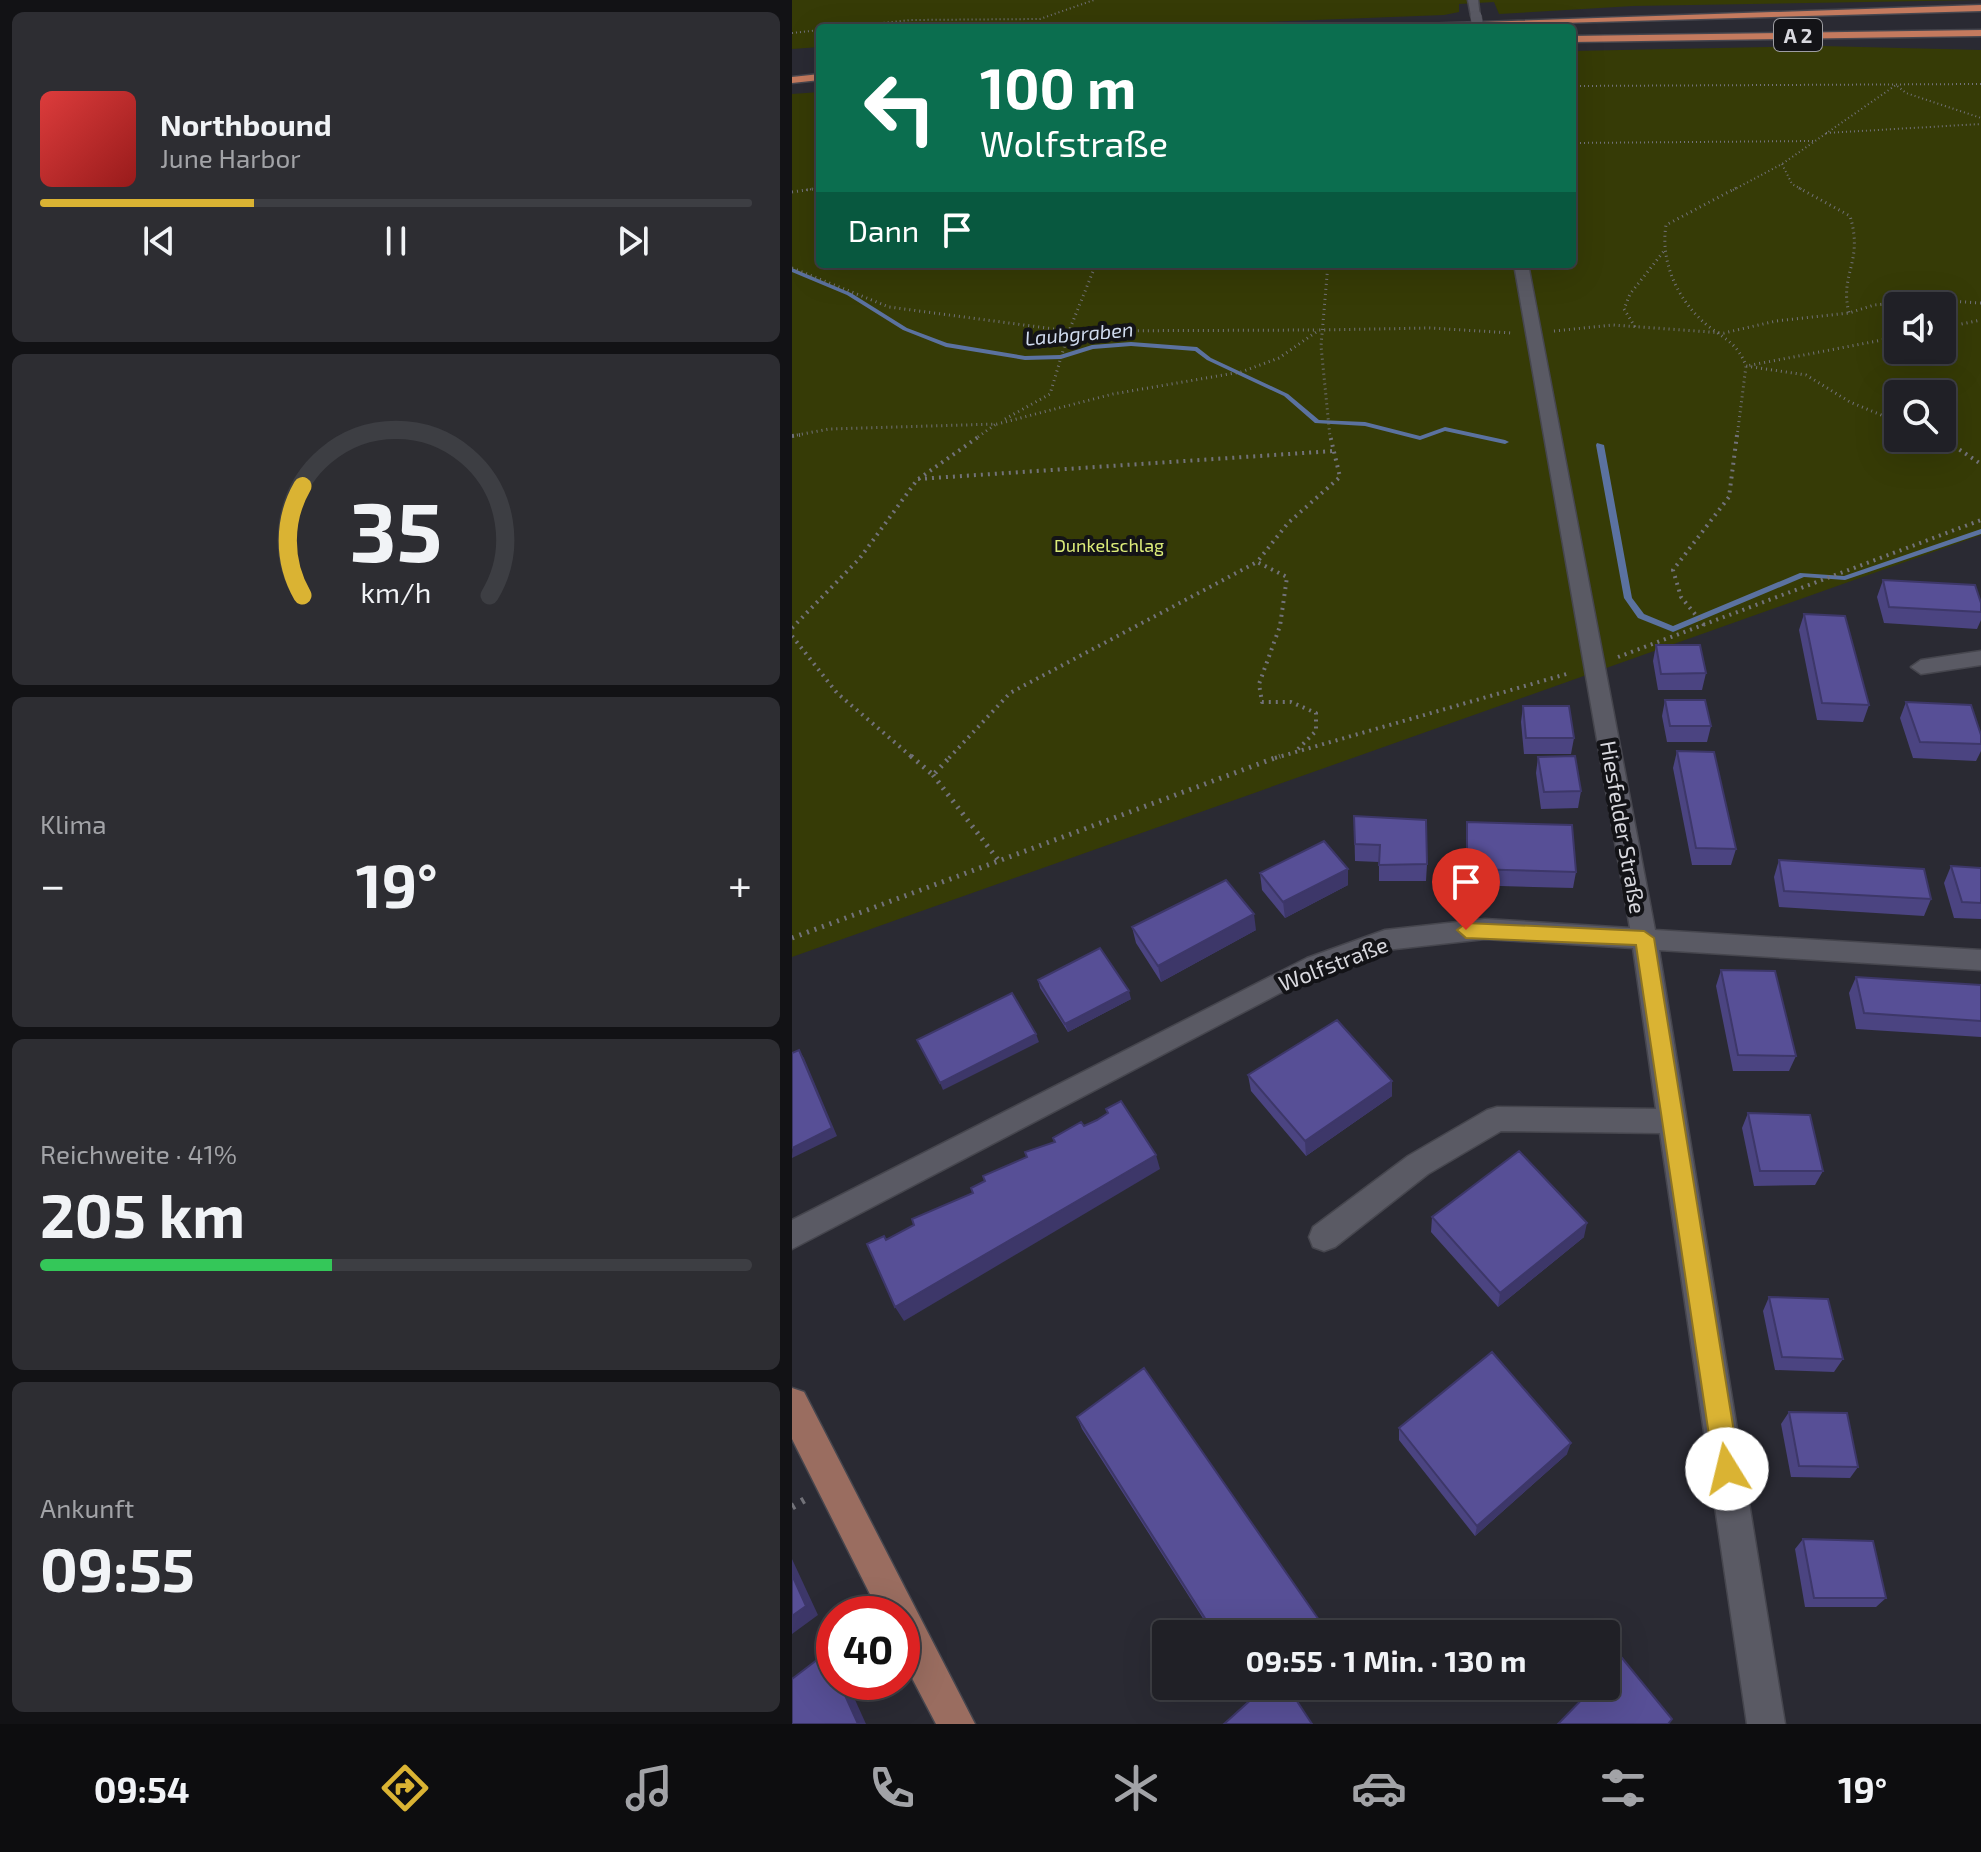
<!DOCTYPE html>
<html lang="de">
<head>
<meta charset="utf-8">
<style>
	body { margin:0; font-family:"Exo 2",sans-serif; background:#2d2d32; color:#f1f3f6; height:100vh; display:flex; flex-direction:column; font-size:30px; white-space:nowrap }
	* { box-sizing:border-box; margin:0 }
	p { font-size:26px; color:#a2a3a7 }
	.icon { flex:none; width:44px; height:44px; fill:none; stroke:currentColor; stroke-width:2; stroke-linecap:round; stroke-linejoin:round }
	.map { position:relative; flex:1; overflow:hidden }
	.drawer { display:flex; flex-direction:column; gap:12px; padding:12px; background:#121215; width:792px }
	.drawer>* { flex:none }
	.hud { position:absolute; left:24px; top:24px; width:760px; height:244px; border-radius:8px; box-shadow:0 8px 32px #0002,0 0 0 2px #3d3e43; background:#0b6e4f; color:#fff; overflow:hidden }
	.controls { position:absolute; left:1092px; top:292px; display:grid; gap:16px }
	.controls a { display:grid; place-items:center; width:72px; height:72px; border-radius:8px; background:#202026; box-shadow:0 8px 32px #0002,0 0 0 2px #3d3e43; font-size:40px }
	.speed { position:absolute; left:24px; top:1596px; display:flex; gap:16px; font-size:40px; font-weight:700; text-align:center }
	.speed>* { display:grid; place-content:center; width:104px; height:104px; border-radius:50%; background:#202026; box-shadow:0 8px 32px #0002,0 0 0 2px #3d3e43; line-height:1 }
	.speed .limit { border:12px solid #d22; background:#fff; color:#111 }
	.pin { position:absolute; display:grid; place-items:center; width:68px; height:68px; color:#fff; margin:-82px -34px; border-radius:50% 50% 50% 0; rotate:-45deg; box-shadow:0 0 8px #0007 }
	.pin .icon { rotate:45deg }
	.me { position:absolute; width:88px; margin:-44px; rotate:351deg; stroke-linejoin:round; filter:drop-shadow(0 0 6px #0008) }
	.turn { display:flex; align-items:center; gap:28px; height:168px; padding:0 32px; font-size:36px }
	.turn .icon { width:104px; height:104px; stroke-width:2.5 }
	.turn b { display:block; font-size:56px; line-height:68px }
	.then { display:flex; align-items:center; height:76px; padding:0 32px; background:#0003; gap:16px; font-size:30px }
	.big { font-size:60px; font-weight:700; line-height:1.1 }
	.drawer .widget { flex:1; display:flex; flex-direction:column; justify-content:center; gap:12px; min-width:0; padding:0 28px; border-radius:12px; background:#2d2d32 }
	.drawer .dial { align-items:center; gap:0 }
	.dial svg { height:208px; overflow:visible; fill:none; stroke:#3d3e43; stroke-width:7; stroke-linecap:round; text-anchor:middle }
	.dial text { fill:#f1f3f6; stroke:none }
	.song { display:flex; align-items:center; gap:24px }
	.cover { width:96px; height:96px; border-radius:12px; background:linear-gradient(135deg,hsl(0 70% 55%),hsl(0 70% 35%)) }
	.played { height:8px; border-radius:4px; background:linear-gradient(90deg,#dab333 30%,#3d3e43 30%) }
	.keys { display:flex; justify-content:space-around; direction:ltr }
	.heat { display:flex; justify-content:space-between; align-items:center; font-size:44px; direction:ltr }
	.charge { height:12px; border-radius:6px; background:linear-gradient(90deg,#34c759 41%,#3d3e43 0) }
	.trip { position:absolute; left:360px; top:1620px; width:468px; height:80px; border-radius:8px; background:#202026; box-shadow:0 8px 32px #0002,0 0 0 2px #3d3e43; font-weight:700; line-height:80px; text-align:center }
	.menu { display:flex; height:128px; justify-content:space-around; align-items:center; background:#0d0d0f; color:#a2a3a7 }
	.menu .icon { width:56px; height:56px }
	.menu .current { color:#dab333 }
	.menu b { font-size:36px; color:#f1f3f6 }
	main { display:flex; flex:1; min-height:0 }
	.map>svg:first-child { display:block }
	.green { fill:#363b06; fill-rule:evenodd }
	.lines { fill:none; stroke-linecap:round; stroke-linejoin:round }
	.stream { fill:#5b72a0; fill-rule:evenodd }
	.minor-casing { stroke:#46464e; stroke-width:3 }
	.major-casing { stroke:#46464e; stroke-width:3 }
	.highway-casing { stroke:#46464e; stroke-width:3 }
	.path-far4 { stroke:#727279; stroke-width:2; stroke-dasharray:1 3; stroke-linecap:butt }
	.path-far3 { stroke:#727279; stroke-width:3; stroke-dasharray:1 4; stroke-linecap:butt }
	.path-far2 { stroke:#727279; stroke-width:4; stroke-dasharray:2 5; stroke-linecap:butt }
	.path-far1 { stroke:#727279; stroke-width:5; stroke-dasharray:2 6; stroke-linecap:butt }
	.path { stroke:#727279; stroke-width:7; stroke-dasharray:3 8; stroke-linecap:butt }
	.minor { fill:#5a5a64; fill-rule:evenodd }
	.major { fill:#9a6d60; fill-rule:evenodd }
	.highway { fill:#c47a5e; fill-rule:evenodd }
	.minor-bridge-casing { stroke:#46464e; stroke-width:12; stroke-linecap:butt }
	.minor-bridge { stroke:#5a5a64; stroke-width:11 }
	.wall { fill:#4b4481 }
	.shaded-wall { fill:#3d3769 }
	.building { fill:#574f96; stroke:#3d3769; stroke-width:2 }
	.route { fill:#dab333; stroke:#8e7421; stroke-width:2 }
	.labels { text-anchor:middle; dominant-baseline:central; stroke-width:8; stroke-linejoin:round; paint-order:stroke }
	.far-park-label { font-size:18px; fill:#dded7a; stroke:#131317 }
	.shield { fill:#131317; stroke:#9d9da2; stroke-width:2 }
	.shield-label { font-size:20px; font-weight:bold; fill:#d8d8de }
	.far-water-label { font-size:20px; font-style:italic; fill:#d0dbee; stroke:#131317 }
	.street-label { font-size:22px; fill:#d8d8de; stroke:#131317 }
</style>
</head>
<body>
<main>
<section class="drawer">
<div class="widget">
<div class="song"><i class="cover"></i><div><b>Northbound</b><p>June Harbor</p></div></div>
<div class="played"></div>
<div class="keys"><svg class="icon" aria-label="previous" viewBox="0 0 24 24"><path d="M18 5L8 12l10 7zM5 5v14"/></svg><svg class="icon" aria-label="pause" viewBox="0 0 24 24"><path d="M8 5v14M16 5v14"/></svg><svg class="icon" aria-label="next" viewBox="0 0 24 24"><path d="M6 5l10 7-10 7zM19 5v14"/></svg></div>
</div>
<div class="widget dial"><svg viewBox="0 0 100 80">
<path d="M14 69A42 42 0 1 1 86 69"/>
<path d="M14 69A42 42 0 0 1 14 27" stroke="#dab333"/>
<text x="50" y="56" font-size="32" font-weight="700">35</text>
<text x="50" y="72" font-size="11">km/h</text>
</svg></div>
<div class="widget"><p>Klima</p>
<div class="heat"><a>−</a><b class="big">19°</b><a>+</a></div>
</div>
<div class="widget"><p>Reichweite · 41%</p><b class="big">205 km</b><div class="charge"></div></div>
<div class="widget"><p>Ankunft</p><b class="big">09:55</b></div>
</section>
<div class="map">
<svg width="1189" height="1724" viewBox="0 0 1189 1724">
	<rect width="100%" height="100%" fill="#2a2a33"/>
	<!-- green -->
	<path class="green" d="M0 0H1189L841 6 707 14 702 2 667 4V12L652 15 315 28H28V47L0 49Z
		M1030 46 1189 50V535L0 957V94L28 92V264H780V51ZM1106 306H1150V350H1106ZM1106 394H1150V438H1106Z"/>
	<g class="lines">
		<!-- stream -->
		<path class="stream" d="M0 268 59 293 115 328 155 343 233 356 268 355 300 345 339 342 405 347 419 358 496 394 527 420 573 422 628 436 653 427 713 440 717 442 713 444 653 431 628 440 573 426 523 423 492 396 415 360 403 351 339 346 301 349 269 359 233 360 154 347 111 330 55 295 0 272Z
			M805 443 812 445 840 598 852 614 881 626 1008 573 1052 576 1189 529V534L1053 580 1012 577 881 632 846 618 832 598 804 445Z"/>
		<defs>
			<path id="minor" d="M676 0H686L688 18 679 16Z
				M722 264H736L863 930 1189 950V970L867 950 993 1724H955L868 1133 709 1131 636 1174 543 1247 532 1251 521 1247 517 1237 521 1227 616 1156 695 1110 705 1107 864 1109 841 948 693 939 594 950 488 993 0 1249V1220L515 958 593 930 693 919 838 928Z
				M1189 651V665L1129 674 1119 667 1129 660Z"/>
			<path id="major" d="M0 1388 12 1392 183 1724H144L110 1659V1614H88L0 1439Z"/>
			<path id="highway" d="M1189 5V11L597 28 602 25Z
				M1189 30V36L780 42V36Z
				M28 74V80L0 83V77Z"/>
		</defs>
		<!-- minor casing -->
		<use href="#minor" class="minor-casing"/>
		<!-- major casing -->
		<use href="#major" class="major-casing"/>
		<!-- highway casing -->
		<use href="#highway" class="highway-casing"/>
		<!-- path-far4 -->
		<path class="path-far4" d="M44 28 118 20 248 19 302 0
			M0 33 28 30
			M780 86 1189 84
			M1034 133 1189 124
			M780 143 1021 141
			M990 164 1000 184 1011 190
			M14 190 28 188
			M941 190 990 164 1104 85 1114 93 1189 118"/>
		<!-- path-far3 -->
		<path class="path-far3" d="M944 188 874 225C868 263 886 301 916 326 933 339 946 344 954 366L1014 375 1058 402 1106 422
			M1007 188 1058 216C1072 262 1047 274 1057 313
			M0 192 28 188
			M536 264 529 346 538 437
			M0 268 97 307 277 331 526 330
			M843 327 832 309 838 294 872 251
			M1150 328 1189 320
			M762 331 821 325 932 333 984 321 1057 313 1082 305 1138 300 1189 303
			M213 419 258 394 277 331 304 264
			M0 436 37 429 205 424 321 394 449 372 487 358 527 330 638 328 720 333
			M186 437 204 424
			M945 437 954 366 1106 337"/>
		<!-- path-far2 -->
		<path class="path-far2" d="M0 436 8 435
			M1150 438 1189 464
			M126 479 541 451
			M912 625 889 597 881 570 937 497 945 435
			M0 628 68 558 125 480 189 435
			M0 636 45 693 121 758
			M826 657 1189 520
			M506 749 524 731V713L499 702H470L467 684 488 626 495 577 465 562 496 523 548 477 538 435
			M157 758 218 693 465 562
			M483 758 778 673"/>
		<!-- path-far1 -->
		<path class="path-far1" d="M119 756 141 775 159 756
			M141 775 207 861
			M0 938 488 756"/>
		<!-- path -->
		<path class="path" d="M0 1507 14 1499"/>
		<!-- minor -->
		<use href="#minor" class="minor"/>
		<!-- major -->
		<use href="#major" class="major"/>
		<!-- highway -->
		<use href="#highway" class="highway"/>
		<defs>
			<path id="minor-bridge" d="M684 16 686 28"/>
		</defs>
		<!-- minor-bridge casing -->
		<use href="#minor-bridge" class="minor-bridge-casing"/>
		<!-- minor-bridge -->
		<use href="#minor-bridge" class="minor-bridge"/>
	</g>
	<!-- wall -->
	<path class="wall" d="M1091 580 1189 603V620L1185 629 1092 623 1085 597Z
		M1012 614 1077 705 1071 722 1025 720 1007 630Z
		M864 645 914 673 910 690H866L861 661Z
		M873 700 919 726 915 742H875L870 716Z
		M1114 702 1189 735V751L1184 761 1121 758 1108 718Z
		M731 706 782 738 779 754H732L729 722Z
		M885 751 944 849 939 865H900L881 768Z
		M746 757 789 791 786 808 749 809 744 773Z
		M562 816 635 864 634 881H587V862L563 861Z
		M675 822 784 872 781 888 674 885Z
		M987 860 1139 899 1132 916 987 907 982 877Z
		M1159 866 1189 868V919L1162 918 1152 883Z
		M556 869V885L493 918 470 890 468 873Z
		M340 927 464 930 369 982 344 943Z
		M929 970 1004 1056 997 1071H941L924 986Z
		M1064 977 1189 985V1037L1064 1029 1057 993Z
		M246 980 339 999 276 1032 248 988Z
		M456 1075 600 1096 514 1156 459 1091Z
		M956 1113 1031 1171 1023 1185 962 1186 950 1128Z
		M640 1217 792 1237 706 1307 639 1232Z
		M977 1297 1051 1359 1042 1372 983 1370 971 1311Z
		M997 1412 1066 1467 1058 1478 999 1477 989 1424Z
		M285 1417 534 1630 535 1634H421L290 1429Z
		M607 1428 775 1454 683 1536 607 1440Z
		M1011 1539 1094 1598 1084 1607H1013L1003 1549Z"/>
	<!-- shaded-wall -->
	<path class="shaded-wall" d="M556 869V885L493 918 491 902Z
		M462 914 464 930 369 982 366 966Z
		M337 991 339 999 276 1032 273 1024Z
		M244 1034 247 1042 151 1090 148 1083Z
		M7 1050 12 1058 45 1136 0 1158Z
		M600 1081V1096L514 1156 513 1141Z
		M364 1155 368 1169 112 1321 103 1307Z
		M795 1223 792 1237 706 1307 708 1293Z
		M779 1443 775 1454 683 1536 685 1526Z
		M0 1559 26 1615 0 1634Z
		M34 1653 42 1659V1671Z
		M47 1682H55L74 1724H66Z"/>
	<!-- building -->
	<path class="building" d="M1091 580 1183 585 1189 603V612L1097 607Z
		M1012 614 1053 616 1077 705 1030 703Z
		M864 645H908L914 673 869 674Z
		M873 700H913L919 726H878Z
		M1114 702 1179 705 1189 735V744L1128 742Z
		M731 706H777L782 738H734Z
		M885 751 922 752 944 849 904 848Z
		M783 756 789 791 752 792 746 757Z
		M562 816 634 820 635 864 587 865 588 845 563 844Z
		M675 822 780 825 784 872 675 869Z
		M532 841 556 869 491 902 468 873Z
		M987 860 1132 869 1139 899 992 891Z
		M1159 866 1189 868V903L1170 902Z
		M434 880 462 914 366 966 340 927Z
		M308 948 337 991 273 1024 246 980Z
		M929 970 983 971 1004 1056 946 1055Z
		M1064 977 1189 985V1021L1072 1013Z
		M220 993 244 1034 148 1083 125 1040Z
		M545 1020 600 1081 513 1141 456 1075Z
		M7 1050 40 1128 0 1148V1053Z
		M329 1101 364 1155 103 1307 75 1244 92 1236 94 1240 122 1225 120 1219 181 1193 179 1188 193 1181 191 1176 235 1157 233 1152 263 1142 261 1138 289 1122 292 1126 305 1120 316 1113 314 1109Z
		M956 1113 1018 1115 1031 1171H968Z
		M727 1151 795 1223 708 1293 640 1217Z
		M977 1297 1036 1299 1051 1359 990 1357Z
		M700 1352 779 1443 685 1526 607 1428Z
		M352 1368 534 1630 529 1634H423L285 1417Z
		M997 1412 1055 1413 1066 1467 1007 1466Z
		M1011 1539 1081 1541 1094 1598H1022Z
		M0 1575 14 1606 0 1616Z
		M34 1653 42 1671V1682H47L66 1724H0V1679Z
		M830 1658 880 1719 876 1724H766L803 1686H814V1675Z
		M457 1686H495L520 1724H432L463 1696Z"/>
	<!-- route -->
	<path class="route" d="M674 923 852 931 862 938 948 1469 944 1478 935 1482 926 1478 922 1469 844 945 674 938 665 930Z"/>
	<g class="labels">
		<!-- far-park labels -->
		<g class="far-park-label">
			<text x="317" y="545">Dunkelschlag</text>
		</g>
		<!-- shield labels -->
		<rect class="shield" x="982" y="19" width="48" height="32" rx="6"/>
		<g class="shield-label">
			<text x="1006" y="35">A 2</text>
		</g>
		<!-- far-water labels -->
		<g class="far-water-label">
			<text transform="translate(287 333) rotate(-5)">Laubgraben</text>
		</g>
		<!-- street labels -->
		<g class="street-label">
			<text transform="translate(832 827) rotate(80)">Hiesfelder Straße</text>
			<text transform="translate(541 963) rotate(-21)">Wolfstraße</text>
		</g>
	</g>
</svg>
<div class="controls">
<a><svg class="icon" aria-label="sound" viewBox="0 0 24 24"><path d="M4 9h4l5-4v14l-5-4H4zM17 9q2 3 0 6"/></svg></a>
<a><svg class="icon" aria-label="search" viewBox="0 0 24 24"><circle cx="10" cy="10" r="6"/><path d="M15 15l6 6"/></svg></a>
</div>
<div class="speed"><div class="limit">40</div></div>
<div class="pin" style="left:674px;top:930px;background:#d93025"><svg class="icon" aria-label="arrive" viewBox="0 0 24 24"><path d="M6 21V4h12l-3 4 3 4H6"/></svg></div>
<svg class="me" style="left:935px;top:1469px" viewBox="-20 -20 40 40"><circle r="19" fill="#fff"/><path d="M0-13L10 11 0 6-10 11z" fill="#dab333"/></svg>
<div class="trip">09:55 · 1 Min. · 130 m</div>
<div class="hud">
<div class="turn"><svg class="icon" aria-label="left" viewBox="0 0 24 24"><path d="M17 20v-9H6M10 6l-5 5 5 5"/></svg><div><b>100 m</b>Wolfstraße</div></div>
<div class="then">Dann<svg class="icon" aria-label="arrive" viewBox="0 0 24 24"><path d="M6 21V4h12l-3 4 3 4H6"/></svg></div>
</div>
</div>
</main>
<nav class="menu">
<b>09:54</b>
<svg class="icon current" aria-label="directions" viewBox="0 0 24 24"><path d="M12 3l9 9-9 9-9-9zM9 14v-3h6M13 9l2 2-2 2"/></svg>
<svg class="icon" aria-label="music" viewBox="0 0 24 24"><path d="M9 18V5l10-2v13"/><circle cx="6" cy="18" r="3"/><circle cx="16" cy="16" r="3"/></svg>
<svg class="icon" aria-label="phone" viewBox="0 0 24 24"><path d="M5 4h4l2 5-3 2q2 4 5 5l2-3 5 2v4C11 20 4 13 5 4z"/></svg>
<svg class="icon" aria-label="climate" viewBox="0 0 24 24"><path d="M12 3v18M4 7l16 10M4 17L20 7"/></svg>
<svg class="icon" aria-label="car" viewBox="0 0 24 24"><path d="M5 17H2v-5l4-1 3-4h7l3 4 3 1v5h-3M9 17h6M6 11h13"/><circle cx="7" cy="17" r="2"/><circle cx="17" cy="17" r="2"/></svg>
<svg class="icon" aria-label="filters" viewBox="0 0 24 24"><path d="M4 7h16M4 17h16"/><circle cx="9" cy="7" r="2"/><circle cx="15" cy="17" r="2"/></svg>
<b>19°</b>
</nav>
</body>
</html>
